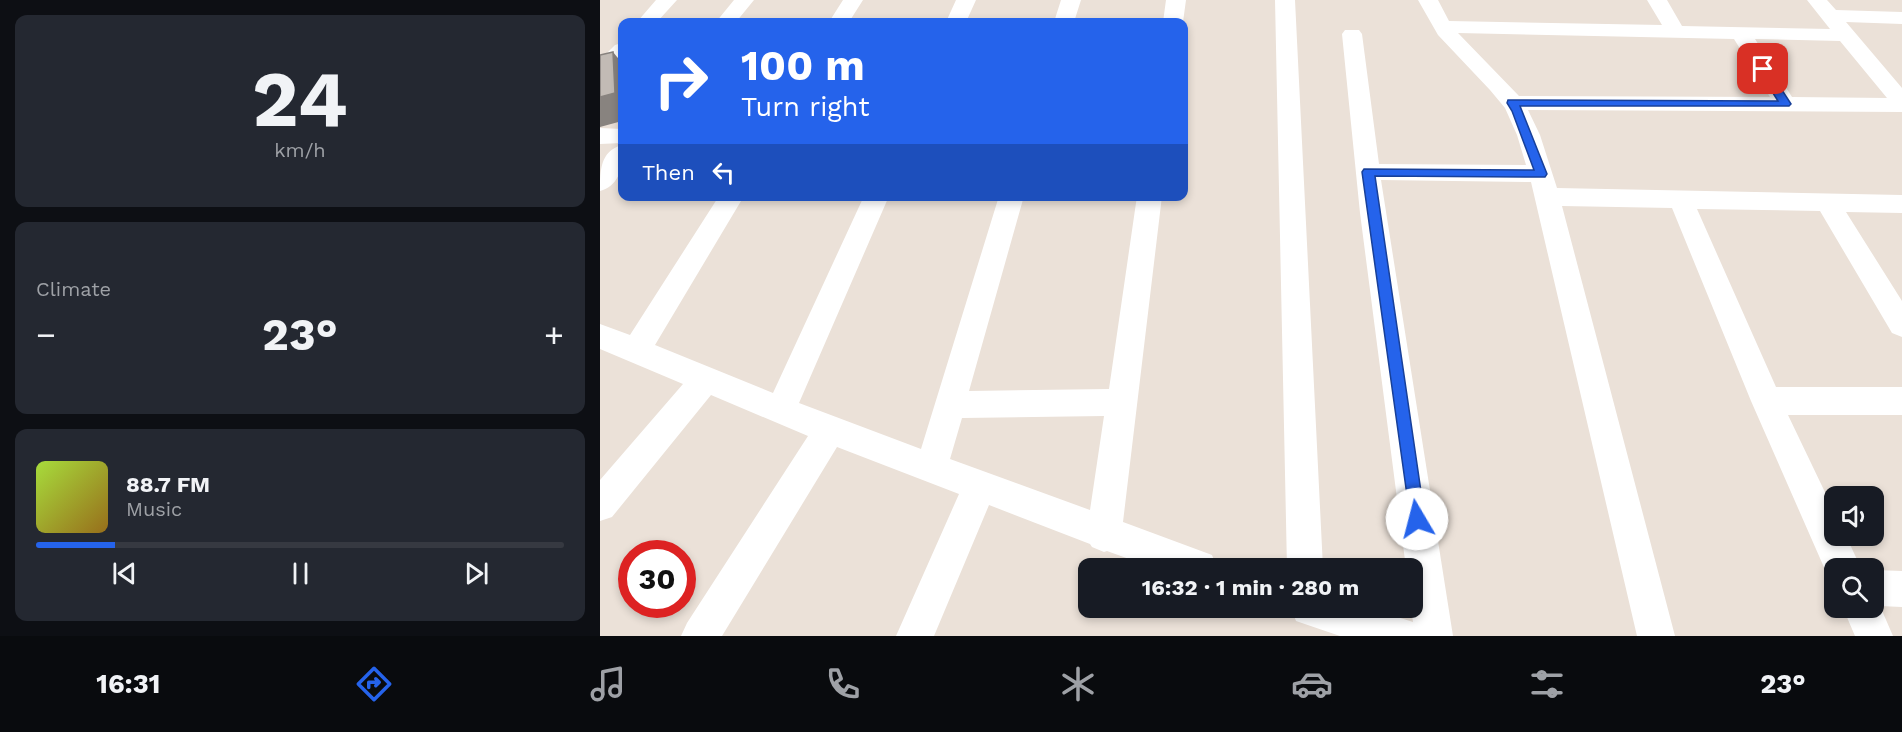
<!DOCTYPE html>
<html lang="en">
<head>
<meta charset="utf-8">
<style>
	body { margin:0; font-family:"Work Sans",sans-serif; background:#242831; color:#f1f3f6; height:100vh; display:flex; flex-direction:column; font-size:22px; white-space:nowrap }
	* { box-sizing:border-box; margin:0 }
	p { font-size:20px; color:#9ea1a6 }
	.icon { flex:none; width:33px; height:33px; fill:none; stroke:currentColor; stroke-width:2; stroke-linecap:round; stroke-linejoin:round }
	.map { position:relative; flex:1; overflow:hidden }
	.drawer { display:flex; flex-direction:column; gap:15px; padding:15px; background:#0d0f14; width:600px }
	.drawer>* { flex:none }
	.guide { position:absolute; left:18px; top:18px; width:570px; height:183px; border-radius:12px; box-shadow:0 3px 9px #0003; background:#2563eb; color:#fff; overflow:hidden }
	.buttons { position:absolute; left:1224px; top:486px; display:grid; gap:12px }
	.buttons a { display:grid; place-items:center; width:60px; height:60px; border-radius:12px; background:#171b24; box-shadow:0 3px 9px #0003; font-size:30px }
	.speed { position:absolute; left:18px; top:540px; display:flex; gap:12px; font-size:30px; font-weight:700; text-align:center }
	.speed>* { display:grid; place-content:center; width:78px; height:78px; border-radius:50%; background:#171b24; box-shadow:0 3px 9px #0003; line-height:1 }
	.speed .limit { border:9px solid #d22; background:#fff; color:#111 }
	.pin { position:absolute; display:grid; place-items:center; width:51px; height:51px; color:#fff; margin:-26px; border-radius:12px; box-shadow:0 3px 9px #0006 }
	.me { position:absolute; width:66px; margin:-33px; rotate:352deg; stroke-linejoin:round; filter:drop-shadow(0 0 4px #0008) }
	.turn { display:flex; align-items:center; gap:21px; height:126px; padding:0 24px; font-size:27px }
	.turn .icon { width:78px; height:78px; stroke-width:2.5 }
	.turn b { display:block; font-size:42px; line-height:51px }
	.then { display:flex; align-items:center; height:57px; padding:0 24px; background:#0003; gap:12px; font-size:22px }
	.big { font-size:45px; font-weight:700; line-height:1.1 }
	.drawer .widget { flex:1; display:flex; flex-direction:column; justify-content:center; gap:9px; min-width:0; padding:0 21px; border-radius:12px; background:#242831 }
	.drawer .dial { align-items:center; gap:0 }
	.dial b { font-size:78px; line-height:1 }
	.song { display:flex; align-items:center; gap:18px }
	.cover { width:72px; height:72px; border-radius:9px; background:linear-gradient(135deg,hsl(80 70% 55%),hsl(40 70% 35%)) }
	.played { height:6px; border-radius:3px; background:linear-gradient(90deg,#2563eb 15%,#363941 15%) }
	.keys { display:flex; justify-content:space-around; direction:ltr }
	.heat { display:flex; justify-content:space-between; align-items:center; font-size:33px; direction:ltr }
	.trip { position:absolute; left:478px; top:558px; width:345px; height:60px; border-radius:12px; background:#171b24; box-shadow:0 3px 9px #0003; font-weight:700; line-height:60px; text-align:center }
	.dock { display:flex; height:96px; justify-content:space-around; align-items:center; background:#090b0e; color:#9ea1a6 }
	.dock .icon { width:42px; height:42px }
	.dock .active { color:#2563eb }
	.dock b { font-size:27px; color:#f1f3f6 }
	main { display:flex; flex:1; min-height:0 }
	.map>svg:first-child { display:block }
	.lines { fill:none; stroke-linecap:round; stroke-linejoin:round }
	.minor { fill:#fff; fill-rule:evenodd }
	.shaded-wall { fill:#88837f }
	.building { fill:#c2bbb5; stroke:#88837f; stroke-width:1.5 }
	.route { fill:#2563eb; stroke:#184099; stroke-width:1.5 }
</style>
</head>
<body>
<main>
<section class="drawer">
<div class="widget dial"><b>24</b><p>km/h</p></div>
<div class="widget"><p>Climate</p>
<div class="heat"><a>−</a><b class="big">23°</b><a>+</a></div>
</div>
<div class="widget">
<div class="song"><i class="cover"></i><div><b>88.7 FM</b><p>Music</p></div></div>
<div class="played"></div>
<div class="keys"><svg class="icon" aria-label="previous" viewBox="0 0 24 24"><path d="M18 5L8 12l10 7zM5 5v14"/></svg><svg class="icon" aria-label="pause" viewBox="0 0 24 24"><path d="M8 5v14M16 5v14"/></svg><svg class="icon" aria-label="next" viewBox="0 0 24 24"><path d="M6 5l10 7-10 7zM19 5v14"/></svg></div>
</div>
</section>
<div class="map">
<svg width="1302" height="636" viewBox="0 0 1302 636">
	<rect width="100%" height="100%" fill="#ebe1d8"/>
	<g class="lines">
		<!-- minor -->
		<path class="minor" d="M56 0H77L57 22H37Z
			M134 0H154L136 22H116Z
			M243 0H263L249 22H229Z
			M356 0H376L366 22H346Z
			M461 0H481L474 22H454Z
			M566 0H586L583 22H563Z
			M675 0H695L723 568H687Z
			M818 0H838L849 21 1062 25 1047 0H1067L1082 26 1230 29 1207 0H1227L1236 10 1302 12V24L1246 22 1302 88V112L928 110 940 135 957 188 1302 195V213L1246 212 1302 301V337L1292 333 1220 211 1097 209 1176 387H1302V415H1188L1234 511V536H1246L1261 568H1234V582L1230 581 1151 401 1072 208 962 206 1075 636H1037L931 182 781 180 853 636H740L696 621 691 608H769L813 622 811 608 813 568H806L760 213 742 34 745 30H759L762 34 779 164 926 165 917 135 905 108 890 90 838 35ZM858 33 1134 39 1170 97 919 96ZM1155 39 1240 41 1287 98 1192 97Z
			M22 43V61L8 78 0 79V60L15 45Z
			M0 128 22 129V143L0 144Z
			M22 145C24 163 21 185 0 191 0 171 0 151 22 145Z
			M119 196H144L55 345 173 393 264 196H289L199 403 321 449 399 196H424L369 391 509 389 537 196H562L523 522 612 555 617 568H554L507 551 504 552 492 547 490 544 389 505 334 636H296L359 494 237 447 122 636H81L87 623 208 436 111 395 12 517 0 521V480L83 384 0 349V324L30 335ZM504 416 490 510 350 459 362 418Z
			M1274 570 1302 571V607L1280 606 1293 636H1255L1243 608H1274Z"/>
	</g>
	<!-- shaded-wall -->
	<path class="shaded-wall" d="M13 52 22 63V121L0 127V97Z"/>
	<!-- building -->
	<path class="building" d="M13 52 15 93 0 97V55Z"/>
	<!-- route -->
	<path class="route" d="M1160 67H1167L1191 104 1189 106H920L947 174 945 177 775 176 825 519 823 524 817 527 811 524 762 172 764 169 934 170 912 111 907 103 908 100 1178 101 1158 69Z"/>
</svg>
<div class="buttons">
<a><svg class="icon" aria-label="sound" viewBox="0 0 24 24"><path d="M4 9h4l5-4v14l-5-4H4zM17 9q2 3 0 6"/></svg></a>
<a><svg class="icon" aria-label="search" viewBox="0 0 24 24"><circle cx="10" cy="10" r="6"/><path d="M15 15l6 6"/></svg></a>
</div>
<div class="speed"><div class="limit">30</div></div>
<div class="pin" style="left:1163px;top:69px;background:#d93025"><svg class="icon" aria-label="arrive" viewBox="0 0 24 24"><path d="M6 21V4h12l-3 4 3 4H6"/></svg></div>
<svg class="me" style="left:817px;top:519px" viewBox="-20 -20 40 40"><circle r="19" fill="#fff"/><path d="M0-13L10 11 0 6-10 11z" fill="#2563eb"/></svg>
<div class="trip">16:32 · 1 min · 280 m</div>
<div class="guide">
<div class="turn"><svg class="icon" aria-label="right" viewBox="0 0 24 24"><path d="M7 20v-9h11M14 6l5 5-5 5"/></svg><div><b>100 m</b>Turn right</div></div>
<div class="then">Then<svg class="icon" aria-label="left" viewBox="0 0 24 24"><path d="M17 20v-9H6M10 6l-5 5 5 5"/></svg></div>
</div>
</div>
</main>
<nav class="dock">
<b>16:31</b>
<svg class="icon active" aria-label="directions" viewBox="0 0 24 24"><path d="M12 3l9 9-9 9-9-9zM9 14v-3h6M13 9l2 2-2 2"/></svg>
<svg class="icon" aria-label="music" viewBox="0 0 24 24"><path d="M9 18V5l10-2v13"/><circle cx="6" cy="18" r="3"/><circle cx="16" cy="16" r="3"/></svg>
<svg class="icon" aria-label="phone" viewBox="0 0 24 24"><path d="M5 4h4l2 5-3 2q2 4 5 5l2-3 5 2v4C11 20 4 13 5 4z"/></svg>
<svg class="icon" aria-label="climate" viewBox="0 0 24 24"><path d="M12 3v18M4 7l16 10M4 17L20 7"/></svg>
<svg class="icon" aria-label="car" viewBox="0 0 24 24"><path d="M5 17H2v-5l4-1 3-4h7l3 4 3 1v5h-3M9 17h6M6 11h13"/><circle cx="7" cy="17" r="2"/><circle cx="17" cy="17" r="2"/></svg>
<svg class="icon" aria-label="filters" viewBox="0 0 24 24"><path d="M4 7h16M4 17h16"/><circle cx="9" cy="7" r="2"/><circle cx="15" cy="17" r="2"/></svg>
<b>23°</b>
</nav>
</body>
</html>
